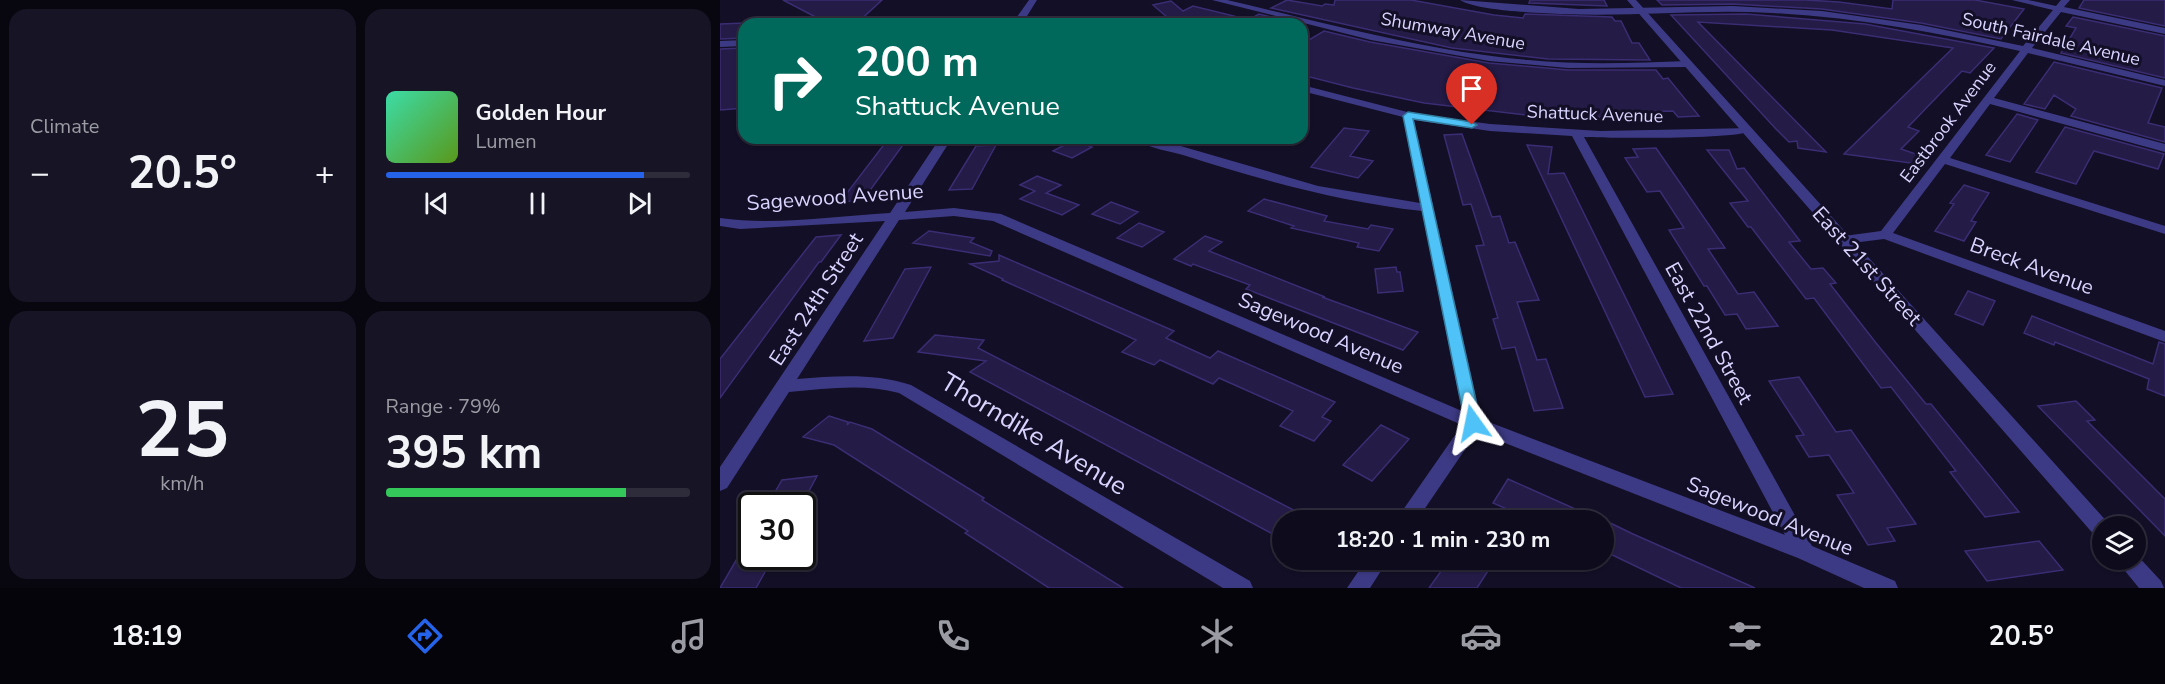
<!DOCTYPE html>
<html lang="en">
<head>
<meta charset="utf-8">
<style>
	body { margin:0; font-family:"Nunito Sans",sans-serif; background:#171425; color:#f1f3f6; height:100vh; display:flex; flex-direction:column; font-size:22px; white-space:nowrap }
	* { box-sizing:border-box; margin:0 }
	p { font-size:20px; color:#9b9ba3 }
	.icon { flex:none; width:33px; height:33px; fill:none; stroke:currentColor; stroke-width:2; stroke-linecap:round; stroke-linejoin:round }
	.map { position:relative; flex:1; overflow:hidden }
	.side { display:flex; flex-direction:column; gap:9px; padding:9px; background:#08060f; width:720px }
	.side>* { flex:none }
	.guide { position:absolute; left:18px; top:18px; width:570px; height:126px; border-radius:18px; box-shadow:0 2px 4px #0004,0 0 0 2px #2e2b3b; background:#00695c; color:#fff; overflow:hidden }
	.tools { position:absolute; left:1372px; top:516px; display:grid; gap:12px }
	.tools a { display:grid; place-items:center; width:54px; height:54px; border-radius:50%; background:#0e0b1c; box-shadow:0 2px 4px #0004,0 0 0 2px #2e2b3b; font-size:30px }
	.speed { position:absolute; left:18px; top:492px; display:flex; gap:12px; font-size:30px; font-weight:700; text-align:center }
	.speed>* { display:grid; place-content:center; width:78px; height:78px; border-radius:50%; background:#0e0b1c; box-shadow:0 2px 4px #0004,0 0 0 2px #2e2b3b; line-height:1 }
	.speed .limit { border:3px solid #111; border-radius:9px; background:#fff; color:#111 }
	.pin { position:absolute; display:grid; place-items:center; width:51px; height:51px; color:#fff; margin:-62px -26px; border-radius:50% 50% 50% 0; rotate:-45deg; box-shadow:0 0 6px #0007 }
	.pin .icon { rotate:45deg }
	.me { position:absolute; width:66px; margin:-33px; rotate:348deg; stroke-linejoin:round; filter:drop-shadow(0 0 4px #0008) }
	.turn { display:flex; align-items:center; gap:21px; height:126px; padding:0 18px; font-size:27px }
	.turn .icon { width:78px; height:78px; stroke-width:2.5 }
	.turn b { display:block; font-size:42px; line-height:51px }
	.big { font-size:45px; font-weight:700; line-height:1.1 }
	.side .tile { flex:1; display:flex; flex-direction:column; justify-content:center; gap:9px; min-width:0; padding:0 21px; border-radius:18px; background:#171425 }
	.side .dial { align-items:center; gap:0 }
	.dial b { font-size:78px; line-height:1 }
	.song { display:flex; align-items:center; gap:18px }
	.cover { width:72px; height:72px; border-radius:9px; background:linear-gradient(135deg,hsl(160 70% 55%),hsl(90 70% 35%)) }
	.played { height:6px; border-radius:3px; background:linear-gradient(90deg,#2563eb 85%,#2e2b3b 85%) }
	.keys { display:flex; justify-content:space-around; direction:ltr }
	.heat { display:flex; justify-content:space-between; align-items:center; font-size:33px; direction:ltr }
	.charge { height:9px; border-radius:4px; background:linear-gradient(90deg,#34c759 79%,#2e2b3b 0) }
	.side .tiles { flex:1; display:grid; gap:9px; grid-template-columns:repeat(2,1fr) }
	.trip { position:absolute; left:552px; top:510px; width:342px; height:60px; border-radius:30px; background:#0e0b1c; box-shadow:0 2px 4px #0004,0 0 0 2px #2e2b3b; font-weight:700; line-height:60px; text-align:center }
	.dock { display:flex; height:96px; justify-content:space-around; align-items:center; background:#06040b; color:#9b9ba3 }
	.dock .icon { width:42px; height:42px }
	.dock .on { color:#2563eb }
	.dock b { font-size:27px; color:#f1f3f6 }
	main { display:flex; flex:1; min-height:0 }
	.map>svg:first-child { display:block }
	.building { fill:#241b47; stroke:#3b2d73; stroke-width:1.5 }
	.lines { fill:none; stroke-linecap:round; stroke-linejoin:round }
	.minor { fill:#3d3a85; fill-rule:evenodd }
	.tertiary { fill:#3d3a85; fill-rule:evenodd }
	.route { fill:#4fc3f7; stroke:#337fa1; stroke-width:1.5 }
	.labels { text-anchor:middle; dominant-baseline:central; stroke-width:6; stroke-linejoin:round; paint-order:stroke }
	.far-street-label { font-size:18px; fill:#d9d4ff; stroke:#130f26 }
	.street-label { font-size:21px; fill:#d9d4ff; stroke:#130f26 }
	.near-street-label { font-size:26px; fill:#d9d4ff; stroke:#130f26 }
</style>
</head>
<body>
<main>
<section class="side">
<div class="tiles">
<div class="tile"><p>Climate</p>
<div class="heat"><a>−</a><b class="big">20.5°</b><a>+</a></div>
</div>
<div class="tile">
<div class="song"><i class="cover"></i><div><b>Golden Hour</b><p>Lumen</p></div></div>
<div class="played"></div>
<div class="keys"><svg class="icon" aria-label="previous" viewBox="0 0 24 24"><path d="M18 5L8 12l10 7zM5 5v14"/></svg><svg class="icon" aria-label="pause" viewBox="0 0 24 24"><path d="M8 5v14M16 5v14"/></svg><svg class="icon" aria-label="next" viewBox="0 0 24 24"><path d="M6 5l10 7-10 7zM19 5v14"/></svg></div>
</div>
<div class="tile dial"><b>25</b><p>km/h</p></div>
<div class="tile"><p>Range · 79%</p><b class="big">395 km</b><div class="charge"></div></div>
</div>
</section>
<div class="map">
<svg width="1445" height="588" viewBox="0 0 1445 588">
	<rect width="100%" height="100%" fill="#130f26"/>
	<!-- building -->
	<path class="building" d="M63 0H162L136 24H109Z
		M567 0 602 6 605 4 614 5 615 0H691L774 15 803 18 805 14 892 17 895 21H901L912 43H919L930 60 828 59 732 48 551 8Z
		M810 0H884L887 6 809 3Z
		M937 0H1086L1119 2 1172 9 1173 0H1255L1304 9 1281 39 1201 23 1102 9 1013 4 942 5Z
		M1364 0H1445V26L1359 8Z
		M451 1 463 11 473 6 522 18 521 24 539 14 578 24H435L448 18 433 5Z
		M1026 14 1145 24 1274 48 1250 73 1242 71 1188 127 1199 131 1181 149 1207 158 1205 165 1124 154 1233 48 1112 30 978 22 1106 152 1078 148 1077 141 1069 142 1056 129 951 15Z
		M1353 17 1445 36V78L1341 53 1356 28 1346 26Z
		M24 23V38L0 39V24Z
		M604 31 650 42 769 63 848 70H936L943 79 948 78 979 116 958 117 953 111 912 112 915 118 806 115 704 103 633 88 582 75V44Z
		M24 48V108L0 110V49Z
		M1334 62 1442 88 1428 123 1445 127V142L1351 116 1356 109 1334 95 1325 109 1304 104Z
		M1297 114 1318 120 1290 162 1266 155Z
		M1345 127 1444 154 1438 169 1374 151 1356 184 1316 172Z
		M624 128 649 131 630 156 653 161 638 178 591 167Z
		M742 134 772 217 780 216 789 243 795 242 819 300 797 302 817 360 826 359 843 408 814 411 795 347 782 349 773 319 778 318 756 246 764 245 751 204 743 205 724 135Z
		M169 138H188L143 200 120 202Z
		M354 140 372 147 352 158 333 151Z
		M276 145 252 189 229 190 256 146Z
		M807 145 832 147 828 174 844 173 953 394 925 397Z
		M936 148 1005 248 988 249 1018 294 1034 292 1058 326 1026 329 1017 314 1005 315 987 286H984L949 230 964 228 940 191 927 192 905 158 918 157 913 149Z
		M987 150H1009L1017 169 1024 168 1080 241 1069 242 1091 269 1103 268 1116 283 1110 284 1156 343 1206 404H1211L1299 512 1265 517 1230 472 1236 471 1171 387 1161 388 1094 298 1086 299 1031 227H1028L1010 203 1028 201Z
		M317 176 341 185 326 193 359 205 342 215 300 199 315 191 300 185Z
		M1244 185 1269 193 1251 221 1256 222 1244 241 1215 231 1234 204 1230 203Z
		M544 199 607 216 604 221 648 229 651 225 673 229 659 251 637 247 639 243 571 228 574 226 528 211Z
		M391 202 418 212 400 224 372 214Z
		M419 223 444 232 422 247 397 238Z
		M209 231 254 238 250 242 272 251 270 256 193 243Z
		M121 235 101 262H99L0 398V359L96 237Z
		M485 236 502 242 489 251 605 297H602L698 332 683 350 526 289 530 285 473 264 471 266 454 259Z
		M279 255 454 331 446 338 490 358 498 351 615 402 602 417 611 421 594 441 560 426 573 411 499 378 493 384 440 360 434 365 402 352 416 340 282 280 283 279 250 264 279 261Z
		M211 267 173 338 144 341 185 269Z
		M676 267 677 272H680L683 291 658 293 655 269Z
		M1248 291 1275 301 1263 325 1235 314Z
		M1312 316 1433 364 1439 342 1445 344V396L1427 389 1429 379 1335 342 1334 345 1304 333Z
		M215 335 264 340 258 348 593 520H562V539L250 372 266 361 198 352Z
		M1079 377 1116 432 1131 430 1196 524 1167 528 1175 541 1148 545 1117 495 1134 493 1109 455 1089 457 1076 436 1084 435 1049 381Z
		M1356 401 1375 420 1367 421 1445 499V536L1318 406Z
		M109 416 128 422 127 425 130 422 152 429 264 498 262 500 403 588H329L245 533 248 531 114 445 83 437Z
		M661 425 689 439 652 481 623 465Z
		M97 476 81 506H47L62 480Z
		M788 479 880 520H812L773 503Z
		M884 520 913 534 1035 588H961L884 551Z
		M32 533V556H54L36 588H0Z
		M1319 541 1343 570 1267 581 1245 551Z
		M729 560H775L757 588H709Z"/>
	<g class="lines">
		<!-- minor -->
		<path class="minor" d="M309 0H317L302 24H292Z
			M492 0H507C606 23 706 51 808 60 861 65 915 63 968 61L973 64 968 67 848 68 769 61 651 40Z
			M740 0 859 9 1013 6 1102 11 1201 25 1303 46 1333 10 1292 0H1308L1336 6 1341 0H1350L1344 7 1445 28V34L1341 12 1312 48 1445 80V86L1308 53 1274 98 1445 144V152L1270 104 1230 158 1445 226V234L1225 164 1173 233 1445 331V342L1164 239 1124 244 1117 240 1124 236 1161 231 1300 51C1218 33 1136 17 1052 13 982 9 913 17 843 14 820 13 757 11 740 0Z
			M24 40V46L0 47V41Z
			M582 85 695 114 770 124 880 131 1031 128 1033 130C1021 140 888 138 864 137L1092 546 1175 581 1178 588H1144L1078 558 757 432 697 520H676L742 425 273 221 234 216 179 220 77 379C117 376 153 373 191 385L530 581 533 588H503L179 393C143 383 105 389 69 392L7 488 0 491V467L165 221 20 229 0 226V218C56 226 114 216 170 213L220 138H232L185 212 234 208 281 214 742 411 702 211C620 202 541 180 463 155 449 151 426 148 415 138H433L598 186 700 203 683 117 582 91ZM694 120 770 131 852 136 1065 535 761 419Z
			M646 560H668L650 588H627Z"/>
		<!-- tertiary -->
		<path class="tertiary" d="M907 0H916L1390 525 1383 526V540L1376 537Z
			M1416 554 1441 581 1444 588H1419L1401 566 1398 560H1416Z"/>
	</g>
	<!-- route -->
	<path class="route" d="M688 112 752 122 757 125 752 128 693 119 761 423 759 428H748L745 423 683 116Z"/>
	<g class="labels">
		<!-- far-street labels -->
		<g class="far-street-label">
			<text transform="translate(733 31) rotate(10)">Shumway Avenue</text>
			<text transform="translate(1331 39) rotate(13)">South Fairdale Avenue</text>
			<text transform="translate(875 114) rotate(2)">Shattuck Avenue</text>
			<text transform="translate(1228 122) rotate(-53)">Eastbrook Avenue</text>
		</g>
		<!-- street labels -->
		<g class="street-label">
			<text transform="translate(115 197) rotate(-4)">Sagewood Avenue</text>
			<text transform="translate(1147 266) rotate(48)">East 21st Street</text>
			<text transform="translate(1312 266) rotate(20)">Breck Avenue</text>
			<text transform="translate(96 299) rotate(-57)">East 24th Street</text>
			<text transform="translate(601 333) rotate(23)">Sagewood Avenue</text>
			<text transform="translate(989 333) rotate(61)">East 22nd Street</text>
			<text transform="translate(1050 516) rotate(22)">Sagewood Avenue</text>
		</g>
		<!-- near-street labels -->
		<g class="near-street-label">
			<text transform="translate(314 434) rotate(31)">Thorndike Avenue</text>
		</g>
	</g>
</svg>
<div class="tools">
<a><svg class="icon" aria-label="layers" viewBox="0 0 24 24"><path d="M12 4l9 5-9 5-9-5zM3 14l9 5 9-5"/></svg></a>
</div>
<div class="speed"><div class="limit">30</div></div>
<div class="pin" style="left:752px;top:125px;background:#d93025"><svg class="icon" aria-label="arrive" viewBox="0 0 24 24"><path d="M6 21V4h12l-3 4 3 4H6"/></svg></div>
<svg class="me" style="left:753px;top:423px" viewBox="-20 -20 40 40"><path d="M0-17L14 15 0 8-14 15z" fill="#4fc3f7" stroke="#fff" stroke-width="4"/></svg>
<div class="trip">18:20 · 1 min · 230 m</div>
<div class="guide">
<div class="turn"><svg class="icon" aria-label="right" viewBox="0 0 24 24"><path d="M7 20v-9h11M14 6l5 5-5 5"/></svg><div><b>200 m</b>Shattuck Avenue</div></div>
</div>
</div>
</main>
<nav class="dock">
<b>18:19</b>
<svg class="icon on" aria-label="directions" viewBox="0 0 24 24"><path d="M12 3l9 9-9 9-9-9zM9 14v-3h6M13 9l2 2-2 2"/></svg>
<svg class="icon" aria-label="music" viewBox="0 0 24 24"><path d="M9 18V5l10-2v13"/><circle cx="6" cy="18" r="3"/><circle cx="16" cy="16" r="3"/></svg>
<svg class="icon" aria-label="phone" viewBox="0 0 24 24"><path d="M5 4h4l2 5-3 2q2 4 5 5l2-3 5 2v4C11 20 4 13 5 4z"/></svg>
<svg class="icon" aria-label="climate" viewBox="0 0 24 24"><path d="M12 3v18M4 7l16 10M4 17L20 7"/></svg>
<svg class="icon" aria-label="car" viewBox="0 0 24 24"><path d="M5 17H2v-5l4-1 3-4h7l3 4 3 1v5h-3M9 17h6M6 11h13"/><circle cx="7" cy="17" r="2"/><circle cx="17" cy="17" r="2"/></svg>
<svg class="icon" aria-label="filters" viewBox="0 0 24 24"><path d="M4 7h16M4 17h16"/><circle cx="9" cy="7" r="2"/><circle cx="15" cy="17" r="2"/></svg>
<b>20.5°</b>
</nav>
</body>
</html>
